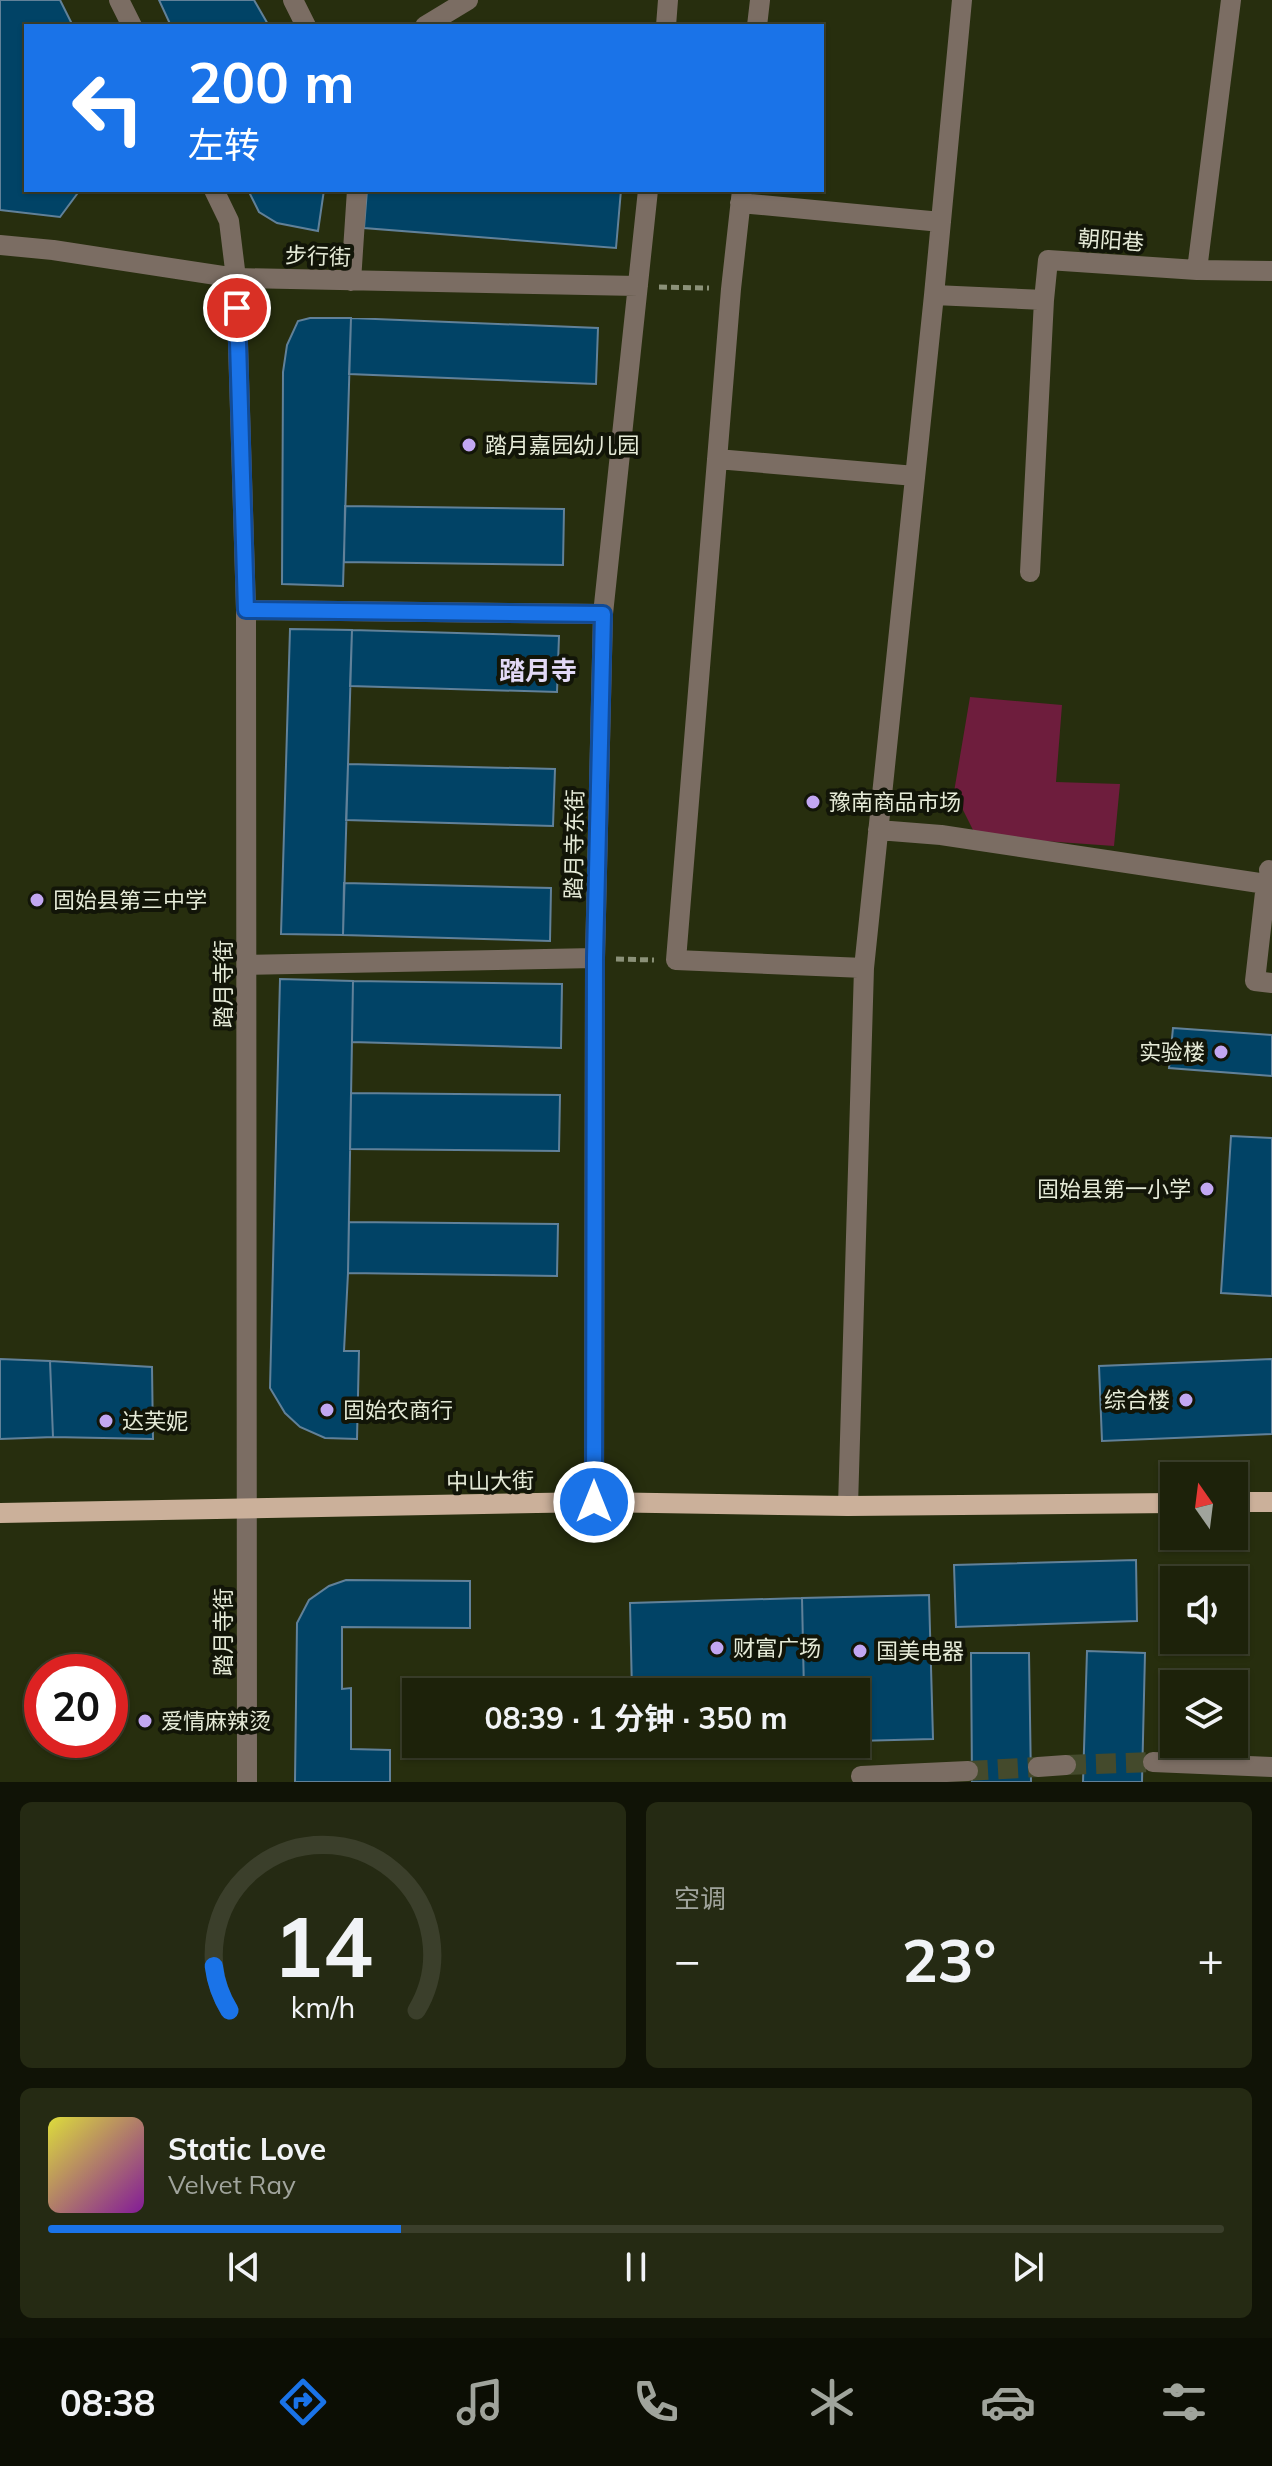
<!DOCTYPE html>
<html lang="zh">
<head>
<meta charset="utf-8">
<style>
	body { margin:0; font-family:Mulish,"Noto Sans SC",sans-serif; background:#252a13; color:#f1f3f6; height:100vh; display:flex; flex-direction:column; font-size:30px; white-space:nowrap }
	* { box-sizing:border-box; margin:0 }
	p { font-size:26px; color:#a0a49c }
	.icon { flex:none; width:44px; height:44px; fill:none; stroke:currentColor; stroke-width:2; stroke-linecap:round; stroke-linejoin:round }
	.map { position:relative; height:1782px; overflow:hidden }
	.sheet { display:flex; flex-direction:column; gap:20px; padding:20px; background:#101306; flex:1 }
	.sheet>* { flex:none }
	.top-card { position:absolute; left:24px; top:24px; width:800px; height:168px; border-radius:0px; box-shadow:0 2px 6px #0004,0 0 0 2px #3b3f2b; background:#1a73e8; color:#fff; overflow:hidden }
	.needle { width:52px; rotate:346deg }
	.tools { position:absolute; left:1160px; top:1462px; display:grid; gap:16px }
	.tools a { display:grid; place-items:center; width:88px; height:88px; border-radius:0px; background:#1d220a; box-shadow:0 2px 6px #0004,0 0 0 2px #3b3f2b; font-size:40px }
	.speed { position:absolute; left:24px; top:1654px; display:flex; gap:16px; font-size:40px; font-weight:700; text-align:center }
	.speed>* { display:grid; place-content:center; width:104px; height:104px; border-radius:50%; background:#1d220a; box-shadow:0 2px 6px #0004,0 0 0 2px #3b3f2b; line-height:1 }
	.speed .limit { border:12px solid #d22; background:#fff; color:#111 }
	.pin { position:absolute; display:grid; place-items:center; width:68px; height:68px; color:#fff; margin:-34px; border:4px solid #fff; border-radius:50%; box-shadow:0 2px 8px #0007 }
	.me { position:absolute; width:88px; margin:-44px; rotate:0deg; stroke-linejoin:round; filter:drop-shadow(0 0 6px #0008) }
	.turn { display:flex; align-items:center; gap:28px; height:168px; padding:0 32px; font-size:36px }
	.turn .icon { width:104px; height:104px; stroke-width:2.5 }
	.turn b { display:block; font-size:56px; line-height:68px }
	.big { font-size:60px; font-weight:700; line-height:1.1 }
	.sheet .card { flex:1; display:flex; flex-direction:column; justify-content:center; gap:12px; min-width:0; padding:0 28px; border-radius:12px; background:#252a13 }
	.sheet .dial { align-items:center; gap:0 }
	.dial svg { height:208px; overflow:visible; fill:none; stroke:#3b3f2b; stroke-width:7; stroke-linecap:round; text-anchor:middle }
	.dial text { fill:#f1f3f6; stroke:none }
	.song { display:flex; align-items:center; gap:24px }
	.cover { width:96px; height:96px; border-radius:12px; background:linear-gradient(135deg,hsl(60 70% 55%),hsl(290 70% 35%)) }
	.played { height:8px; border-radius:4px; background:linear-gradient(90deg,#1a73e8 30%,#3b3f2b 30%) }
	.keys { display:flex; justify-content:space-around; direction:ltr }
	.heat { display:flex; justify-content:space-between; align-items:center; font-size:44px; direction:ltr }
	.sheet .tiles { flex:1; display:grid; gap:20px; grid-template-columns:1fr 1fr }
	.card:last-child { grid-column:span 2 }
	.trip { position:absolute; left:402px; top:1678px; width:468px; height:80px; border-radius:0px; background:#1d220a; box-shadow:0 2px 6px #0004,0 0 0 2px #3b3f2b; font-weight:700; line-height:80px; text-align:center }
	.dock { display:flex; height:128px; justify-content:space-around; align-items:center; background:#0c0e04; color:#a0a49c }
	.dock .icon { width:56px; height:56px }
	.dock .on { color:#1a73e8 }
	.dock b { font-size:36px; color:#f1f3f6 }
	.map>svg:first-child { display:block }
	.green { fill:#6e1d3d }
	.building { fill:#014366; stroke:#618199; stroke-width:2 }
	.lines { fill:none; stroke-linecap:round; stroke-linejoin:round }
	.minor-tunnel { stroke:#444a2c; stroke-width:20; stroke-dasharray:20 10; stroke-linecap:butt }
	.path { stroke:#8b9178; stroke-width:5; stroke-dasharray:8 4; stroke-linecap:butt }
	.minor { stroke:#7b6d63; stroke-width:20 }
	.major { stroke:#cbb09a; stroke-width:20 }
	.route-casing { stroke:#114b97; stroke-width:20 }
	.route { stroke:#1a73e8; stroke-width:14 }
	.poi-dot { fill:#c2a7f2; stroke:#121508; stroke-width:3 }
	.labels { text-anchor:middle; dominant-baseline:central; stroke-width:8; stroke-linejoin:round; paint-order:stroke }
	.street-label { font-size:22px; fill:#e5ead7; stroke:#121508 }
	.poi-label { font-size:22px; fill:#e5ead7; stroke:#121508; text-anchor:start }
	.quarter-label { font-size:26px; font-weight:bold; fill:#e2d9f6; stroke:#121508 }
</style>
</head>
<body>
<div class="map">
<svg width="1272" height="1782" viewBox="0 0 1272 1782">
	<rect width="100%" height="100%" fill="#272e0e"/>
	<!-- green -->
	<path class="green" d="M970 697 1062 705 1056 782 1120 784 1114 846 976 836 954 792Z"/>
	<!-- building -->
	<path class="building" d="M0 0H60L73 26H26V190H80L60 217 0 210Z
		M159 0H254L269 26H171Z
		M248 190H324L318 231 277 223 259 212Z
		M367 190H621L616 248 364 228Z
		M310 318H351L343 586 282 584 283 372 287 345 298 321Z
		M351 318 598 328 596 384 349 374Z
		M345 506 564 509 563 565 344 562Z
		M290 629 352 630 343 935 281 934Z
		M352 630 559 636 557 692 350 686Z
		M348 764 555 769 553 826 346 820Z
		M344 883 551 888 550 941 343 935Z
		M280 979 353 981 348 1273 344 1351H359L357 1439 325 1438 300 1427 285 1413 270 1388Z
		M353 981 562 984 561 1048 352 1042Z
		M1173 1028 1272 1035V1076L1169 1068Z
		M351 1093 560 1095 559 1151 350 1149Z
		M1231 1136 1272 1138V1296L1221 1293Z
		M349 1222 558 1224 557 1276 348 1273Z
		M0 1359 50 1361 53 1437 0 1439Z
		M1272 1359V1434L1102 1441 1099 1366Z
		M50 1361 152 1367 153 1439 53 1437Z
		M1136 1560 1137 1621 956 1627 954 1565Z
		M346 1580 470 1581V1628L342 1627V1689L351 1688V1749L390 1750V1782H295L297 1623 309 1600 329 1586Z
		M929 1595 933 1739 856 1741V1692H804L802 1598Z
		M802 1598 804 1692H632L630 1603Z
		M1087 1651 1145 1653 1142 1782H1083Z
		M971 1653H1029L1031 1782H972Z"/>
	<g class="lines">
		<!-- minor-tunnel -->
		<path class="minor-tunnel" d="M1066 1765 1153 1762
			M968 1771 1038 1767"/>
		<!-- path -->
		<path class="path" d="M659 287 709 288
			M616 959 654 960"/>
		<!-- minor -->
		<path class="minor" d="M119 0 132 26
			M293 0 306 26
			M425 26 468 0
			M666 26 668 0
			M757 26 760 0
			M214 190 229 221 236 278 246 610 247 1782
			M742 190 731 289 676 960 864 968
			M740 203 941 222
			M0 245 53 250 236 278 638 286
			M1197 270 1231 0
			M351 281 357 190
			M934 295 1044 300 1048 260 1197 270 1272 271
			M717 459 915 476
			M1030 572 1044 300
			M246 610 603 614
			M878 830 941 835 1266 884 1255 981 1272 983
			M1269 870 1272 871
			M247 965 595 958
			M594 1502 595 958 603 614 648 190
			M848 1506 864 968 934 295 962 0
			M1153 1762 1272 1767
			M1038 1767 1066 1765
			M861 1776 968 1771"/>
		<!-- major -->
		<path class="major" d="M1234 1502H1272
			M0 1513 594 1502 848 1506 1174 1503"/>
	</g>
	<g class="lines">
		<defs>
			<path id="route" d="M237 308 246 610 603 614 595 958 594 1502"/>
		</defs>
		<!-- route casing -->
		<use href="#route" class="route-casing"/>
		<!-- route -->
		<use href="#route" class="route"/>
	</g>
	<!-- markers -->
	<g class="poi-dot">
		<circle cx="469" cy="445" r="8"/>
		<circle cx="813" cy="802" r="8"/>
		<circle cx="37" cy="900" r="8"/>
		<circle cx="1221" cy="1052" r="8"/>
		<circle cx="1207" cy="1189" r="8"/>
		<circle cx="1186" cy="1400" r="8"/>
		<circle cx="327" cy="1410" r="8"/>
		<circle cx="106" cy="1421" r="8"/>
		<circle cx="717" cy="1648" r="8"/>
		<circle cx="860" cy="1651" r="8"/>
		<circle cx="145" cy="1721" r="8"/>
	</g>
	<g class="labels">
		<!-- street labels -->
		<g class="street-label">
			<text transform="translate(1111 240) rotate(4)">朝阳巷</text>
			<text transform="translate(318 256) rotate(2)">步行街</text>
			<text transform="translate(574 844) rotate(-89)">踏月寺东街</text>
			<text transform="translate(223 984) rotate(-90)">踏月寺街</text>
			<text transform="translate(490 1481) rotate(-1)">中山大街</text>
			<text transform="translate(223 1632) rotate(-90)">踏月寺街</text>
		</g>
		<!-- poi labels -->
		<g class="poi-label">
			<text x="485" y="445">踏月嘉园幼儿园</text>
			<text x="829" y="802">豫南商品市场</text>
			<text x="53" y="900">固始县第三中学</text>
			<text x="1205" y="1052" text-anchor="end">实验楼</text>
			<text x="1191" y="1189" text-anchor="end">固始县第一小学</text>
			<text x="1170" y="1400" text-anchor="end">综合楼</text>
			<text x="343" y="1410">固始农商行</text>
			<text x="122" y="1421">达芙妮</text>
			<text x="733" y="1648">财富广场</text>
			<text x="876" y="1651">国美电器</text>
			<text x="161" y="1721">爱情麻辣烫</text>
		</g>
		<!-- quarter labels -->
		<g class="quarter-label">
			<text x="538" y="670">踏月寺</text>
		</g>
	</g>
</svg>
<div class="tools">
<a><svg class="needle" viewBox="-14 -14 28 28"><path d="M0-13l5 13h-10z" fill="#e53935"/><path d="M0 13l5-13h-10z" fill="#a0a49c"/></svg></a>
<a><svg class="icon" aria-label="sound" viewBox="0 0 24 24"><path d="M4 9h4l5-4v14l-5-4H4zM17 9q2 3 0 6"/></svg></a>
<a><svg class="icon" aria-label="layers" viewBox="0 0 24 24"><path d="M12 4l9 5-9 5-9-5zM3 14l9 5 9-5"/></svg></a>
</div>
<div class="speed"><div class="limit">20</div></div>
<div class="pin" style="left:237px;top:308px;background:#d93025"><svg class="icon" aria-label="arrive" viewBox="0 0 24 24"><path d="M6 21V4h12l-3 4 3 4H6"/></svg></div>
<svg class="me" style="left:594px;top:1502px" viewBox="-20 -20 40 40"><circle r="17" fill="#1a73e8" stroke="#fff" stroke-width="3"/><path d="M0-11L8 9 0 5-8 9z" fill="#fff"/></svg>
<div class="trip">08:39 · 1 分钟 · 350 m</div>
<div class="top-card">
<div class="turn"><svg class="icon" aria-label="left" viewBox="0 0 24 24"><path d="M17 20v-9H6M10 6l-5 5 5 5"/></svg><div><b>200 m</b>左转</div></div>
</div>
</div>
<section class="sheet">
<div class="tiles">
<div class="card dial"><svg viewBox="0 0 100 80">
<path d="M14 69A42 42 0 1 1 86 69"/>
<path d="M14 69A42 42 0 0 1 8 52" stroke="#1a73e8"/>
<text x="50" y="56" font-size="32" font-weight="700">14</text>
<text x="50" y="72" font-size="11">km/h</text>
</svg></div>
<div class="card"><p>空调</p>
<div class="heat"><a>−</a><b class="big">23°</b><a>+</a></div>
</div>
<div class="card">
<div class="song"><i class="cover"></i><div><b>Static Love</b><p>Velvet Ray</p></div></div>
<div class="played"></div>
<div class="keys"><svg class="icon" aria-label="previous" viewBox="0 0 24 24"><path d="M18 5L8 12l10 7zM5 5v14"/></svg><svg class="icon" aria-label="pause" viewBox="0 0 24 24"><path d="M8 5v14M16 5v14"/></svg><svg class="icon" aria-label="next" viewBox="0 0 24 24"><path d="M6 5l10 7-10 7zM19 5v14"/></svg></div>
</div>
</div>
</section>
<nav class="dock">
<b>08:38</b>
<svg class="icon on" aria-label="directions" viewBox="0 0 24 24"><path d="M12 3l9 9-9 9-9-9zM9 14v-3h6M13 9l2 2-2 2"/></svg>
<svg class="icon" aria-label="music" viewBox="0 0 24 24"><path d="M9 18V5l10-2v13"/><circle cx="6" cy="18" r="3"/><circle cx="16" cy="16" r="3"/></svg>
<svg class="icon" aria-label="phone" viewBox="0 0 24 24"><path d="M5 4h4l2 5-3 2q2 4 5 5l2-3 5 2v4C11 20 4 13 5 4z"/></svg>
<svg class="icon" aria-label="climate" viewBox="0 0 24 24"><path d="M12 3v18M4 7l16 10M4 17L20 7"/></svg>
<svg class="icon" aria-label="car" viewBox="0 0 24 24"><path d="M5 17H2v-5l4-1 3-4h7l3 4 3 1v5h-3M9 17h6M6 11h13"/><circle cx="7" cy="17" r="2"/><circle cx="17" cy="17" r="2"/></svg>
<svg class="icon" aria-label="filters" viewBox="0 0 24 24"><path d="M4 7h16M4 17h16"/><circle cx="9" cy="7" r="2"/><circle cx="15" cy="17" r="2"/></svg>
</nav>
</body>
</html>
